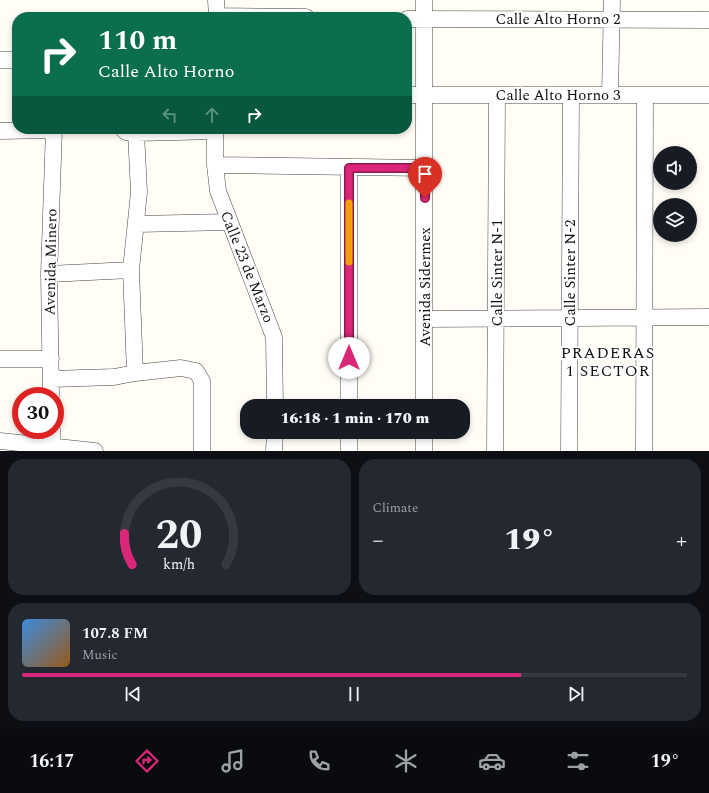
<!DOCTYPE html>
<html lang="en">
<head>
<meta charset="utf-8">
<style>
	body { margin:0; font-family:Spectral,serif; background:#242831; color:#f1f3f6; height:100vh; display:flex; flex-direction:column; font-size:15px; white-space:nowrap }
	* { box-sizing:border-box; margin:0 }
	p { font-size:13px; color:#9ea1a6 }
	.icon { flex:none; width:22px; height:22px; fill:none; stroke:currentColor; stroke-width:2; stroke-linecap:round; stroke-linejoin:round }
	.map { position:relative; height:451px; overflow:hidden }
	.side { display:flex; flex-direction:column; gap:8px; padding:8px; background:#0d0f14; flex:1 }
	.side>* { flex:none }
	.guide { position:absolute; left:12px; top:12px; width:400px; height:122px; border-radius:16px; box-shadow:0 2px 6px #0003; background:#0b6e4f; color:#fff; overflow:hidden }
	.fabs { position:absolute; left:653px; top:146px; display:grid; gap:8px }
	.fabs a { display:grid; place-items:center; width:44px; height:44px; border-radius:50%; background:#171b24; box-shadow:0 2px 6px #0003; font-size:20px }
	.speed { position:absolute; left:12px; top:387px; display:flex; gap:8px; font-size:20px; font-weight:700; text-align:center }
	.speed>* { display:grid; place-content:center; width:52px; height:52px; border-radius:50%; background:#171b24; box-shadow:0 2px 6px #0003; line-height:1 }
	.speed .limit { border:6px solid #d22; background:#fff; color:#111 }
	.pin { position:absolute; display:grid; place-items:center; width:34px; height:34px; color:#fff; margin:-41px -17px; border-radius:50% 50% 50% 0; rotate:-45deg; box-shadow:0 0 4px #0007 }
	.pin .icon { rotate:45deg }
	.me { position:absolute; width:44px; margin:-22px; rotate:0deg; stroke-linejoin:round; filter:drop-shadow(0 0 3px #0008) }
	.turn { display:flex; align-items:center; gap:14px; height:84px; padding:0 20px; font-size:18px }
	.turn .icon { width:52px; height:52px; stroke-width:2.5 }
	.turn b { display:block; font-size:28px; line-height:34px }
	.lanes { display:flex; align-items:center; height:38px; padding:0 20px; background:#0003; justify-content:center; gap:20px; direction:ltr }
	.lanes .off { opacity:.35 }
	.big { font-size:30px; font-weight:800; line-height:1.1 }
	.side .widget { flex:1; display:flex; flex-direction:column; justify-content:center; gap:6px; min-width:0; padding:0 14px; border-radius:16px; background:#242831 }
	.side .dial { align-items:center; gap:0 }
	.dial svg { height:104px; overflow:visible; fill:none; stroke:#363941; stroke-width:7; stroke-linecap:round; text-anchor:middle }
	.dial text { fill:#f1f3f6; stroke:none }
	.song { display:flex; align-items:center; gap:12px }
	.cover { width:48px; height:48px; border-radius:6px; background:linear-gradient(135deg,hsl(210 70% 55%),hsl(30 70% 35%)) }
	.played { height:4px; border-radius:2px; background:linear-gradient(90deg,#db2777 75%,#363941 75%) }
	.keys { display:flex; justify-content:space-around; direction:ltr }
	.heat { display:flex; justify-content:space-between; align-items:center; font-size:22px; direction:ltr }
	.side .tiles { flex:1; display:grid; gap:8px; grid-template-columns:1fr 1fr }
	.widget:last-child { grid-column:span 2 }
	.trip { position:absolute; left:240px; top:399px; width:230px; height:40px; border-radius:16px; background:#171b24; box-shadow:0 2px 6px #0003; font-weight:800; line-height:40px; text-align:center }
	.tabs { display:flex; height:64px; justify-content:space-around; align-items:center; background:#090b0e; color:#9ea1a6 }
	.tabs .icon { width:28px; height:28px }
	.tabs .active { color:#db2777 }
	.tabs b { font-size:18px; color:#f1f3f6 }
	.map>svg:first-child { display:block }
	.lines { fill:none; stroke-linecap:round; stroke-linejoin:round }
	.minor-casing { stroke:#444; stroke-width:17 }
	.minor { stroke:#fff; stroke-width:16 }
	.route-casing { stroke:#8e194d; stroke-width:10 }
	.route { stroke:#db2777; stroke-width:7 }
	.slow { stroke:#f59e0b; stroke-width:7 }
	.labels { text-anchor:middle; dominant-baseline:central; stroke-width:4; stroke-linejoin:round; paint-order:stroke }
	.street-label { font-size:15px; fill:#111; stroke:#fff }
	.neighbourhood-label { font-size:16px; letter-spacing:1px; fill:#111; stroke:#fff }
</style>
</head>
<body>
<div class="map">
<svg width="709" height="451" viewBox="0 0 709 451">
	<rect width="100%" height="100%" fill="#fffdf5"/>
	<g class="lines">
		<defs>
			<path id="minor" d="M216 0 217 17
				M424 0V406
				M217 16 306 17
				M407 19 709 20
				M0 60H17
				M407 95H709
				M610 95 612 0
				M123 129 126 132 136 133 139 192 131 270 135 373 181 368 196 371 202 381V451
				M215 129V165L218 191 274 337 275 406
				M0 131 54 130
				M136 133 215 131
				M215 165 425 168
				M137 224 229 222
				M49 274 131 270
				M425 319 709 317
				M0 359H51
				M51 379 114 377 135 373
				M51 396 49 274 54 129
				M349 406V168
				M52 430V451
				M0 441 95 451
				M274 451 275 432
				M349 451V432
				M424 451V432
				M495 451 497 95
				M569 451 571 95
				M644 451 645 95"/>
		</defs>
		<!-- minor casing -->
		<use href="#minor" class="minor-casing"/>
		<!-- minor -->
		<use href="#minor" class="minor"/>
	</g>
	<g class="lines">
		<defs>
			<path id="route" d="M349 358V168H425V198"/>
		</defs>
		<!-- route casing -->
		<use href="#route" class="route-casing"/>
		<!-- route -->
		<use href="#route" class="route"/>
		<!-- slow -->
		<path class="slow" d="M349 262V203"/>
	</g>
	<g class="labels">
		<!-- street labels -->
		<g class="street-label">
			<text x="558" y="19">Calle Alto Horno 2</text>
			<text x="558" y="95">Calle Alto Horno 3</text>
			<text transform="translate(51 262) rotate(-89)">Avenida Minero</text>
			<text transform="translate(247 267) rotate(68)">Calle 23 de Marzo</text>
			<text transform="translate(497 273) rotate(-90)">Calle Sinter N-1</text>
			<text transform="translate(570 273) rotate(-90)">Calle Sinter N-2</text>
			<text transform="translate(425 287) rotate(-90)">Avenida Sidermex</text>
		</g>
		<!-- neighbourhood labels -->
		<g class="neighbourhood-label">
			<text x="608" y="353">PRADERAS<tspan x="608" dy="18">1 SECTOR</tspan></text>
		</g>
	</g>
</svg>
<div class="fabs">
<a><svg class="icon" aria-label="sound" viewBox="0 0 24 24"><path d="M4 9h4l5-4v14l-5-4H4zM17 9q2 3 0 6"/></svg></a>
<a><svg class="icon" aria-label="layers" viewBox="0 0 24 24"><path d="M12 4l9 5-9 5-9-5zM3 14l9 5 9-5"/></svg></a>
</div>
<div class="speed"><div class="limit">30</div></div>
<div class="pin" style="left:425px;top:198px;background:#d93025"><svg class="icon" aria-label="arrive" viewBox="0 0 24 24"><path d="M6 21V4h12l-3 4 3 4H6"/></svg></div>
<svg class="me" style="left:349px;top:358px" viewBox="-20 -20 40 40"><circle r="19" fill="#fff"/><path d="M0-13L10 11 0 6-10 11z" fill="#db2777"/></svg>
<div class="trip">16:18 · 1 min · 170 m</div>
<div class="guide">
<div class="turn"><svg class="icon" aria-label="right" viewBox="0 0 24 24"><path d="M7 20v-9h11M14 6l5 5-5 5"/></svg><div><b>110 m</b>Calle Alto Horno</div></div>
<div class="lanes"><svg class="icon off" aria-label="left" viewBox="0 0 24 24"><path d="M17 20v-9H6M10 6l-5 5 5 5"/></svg><svg class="icon off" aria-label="ahead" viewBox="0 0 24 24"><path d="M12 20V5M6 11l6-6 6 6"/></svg><svg class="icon" aria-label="right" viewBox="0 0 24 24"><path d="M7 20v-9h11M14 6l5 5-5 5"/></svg></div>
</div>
</div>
<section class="side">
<div class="tiles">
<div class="widget dial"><svg viewBox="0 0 100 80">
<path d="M14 69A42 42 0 1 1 86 69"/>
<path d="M14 69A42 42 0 0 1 8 45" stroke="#db2777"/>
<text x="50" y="56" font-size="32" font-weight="700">20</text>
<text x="50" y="72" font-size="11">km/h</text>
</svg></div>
<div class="widget"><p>Climate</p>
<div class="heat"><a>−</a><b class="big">19°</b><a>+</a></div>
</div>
<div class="widget">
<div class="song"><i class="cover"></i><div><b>107.8 FM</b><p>Music</p></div></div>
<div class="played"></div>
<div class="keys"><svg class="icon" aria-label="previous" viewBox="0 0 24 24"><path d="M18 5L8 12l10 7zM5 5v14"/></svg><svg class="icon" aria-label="pause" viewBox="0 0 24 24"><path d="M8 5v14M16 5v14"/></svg><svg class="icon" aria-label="next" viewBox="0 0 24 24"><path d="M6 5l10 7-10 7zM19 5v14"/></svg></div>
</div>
</div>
</section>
<nav class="tabs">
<b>16:17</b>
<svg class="icon active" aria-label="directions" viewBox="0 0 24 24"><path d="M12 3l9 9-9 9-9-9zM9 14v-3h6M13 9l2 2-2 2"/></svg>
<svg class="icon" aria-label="music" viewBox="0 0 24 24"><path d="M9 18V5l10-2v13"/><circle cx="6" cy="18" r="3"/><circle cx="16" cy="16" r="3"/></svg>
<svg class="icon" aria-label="phone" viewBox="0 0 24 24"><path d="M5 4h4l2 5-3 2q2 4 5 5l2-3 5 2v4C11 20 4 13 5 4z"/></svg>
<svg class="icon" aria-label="climate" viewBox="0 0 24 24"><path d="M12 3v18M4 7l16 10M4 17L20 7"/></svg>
<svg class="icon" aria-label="car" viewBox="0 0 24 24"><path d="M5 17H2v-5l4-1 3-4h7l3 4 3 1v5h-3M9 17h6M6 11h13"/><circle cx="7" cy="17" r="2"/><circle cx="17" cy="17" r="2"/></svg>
<svg class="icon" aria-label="filters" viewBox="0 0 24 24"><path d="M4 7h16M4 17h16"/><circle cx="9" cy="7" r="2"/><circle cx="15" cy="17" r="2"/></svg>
<b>19°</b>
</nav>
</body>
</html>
